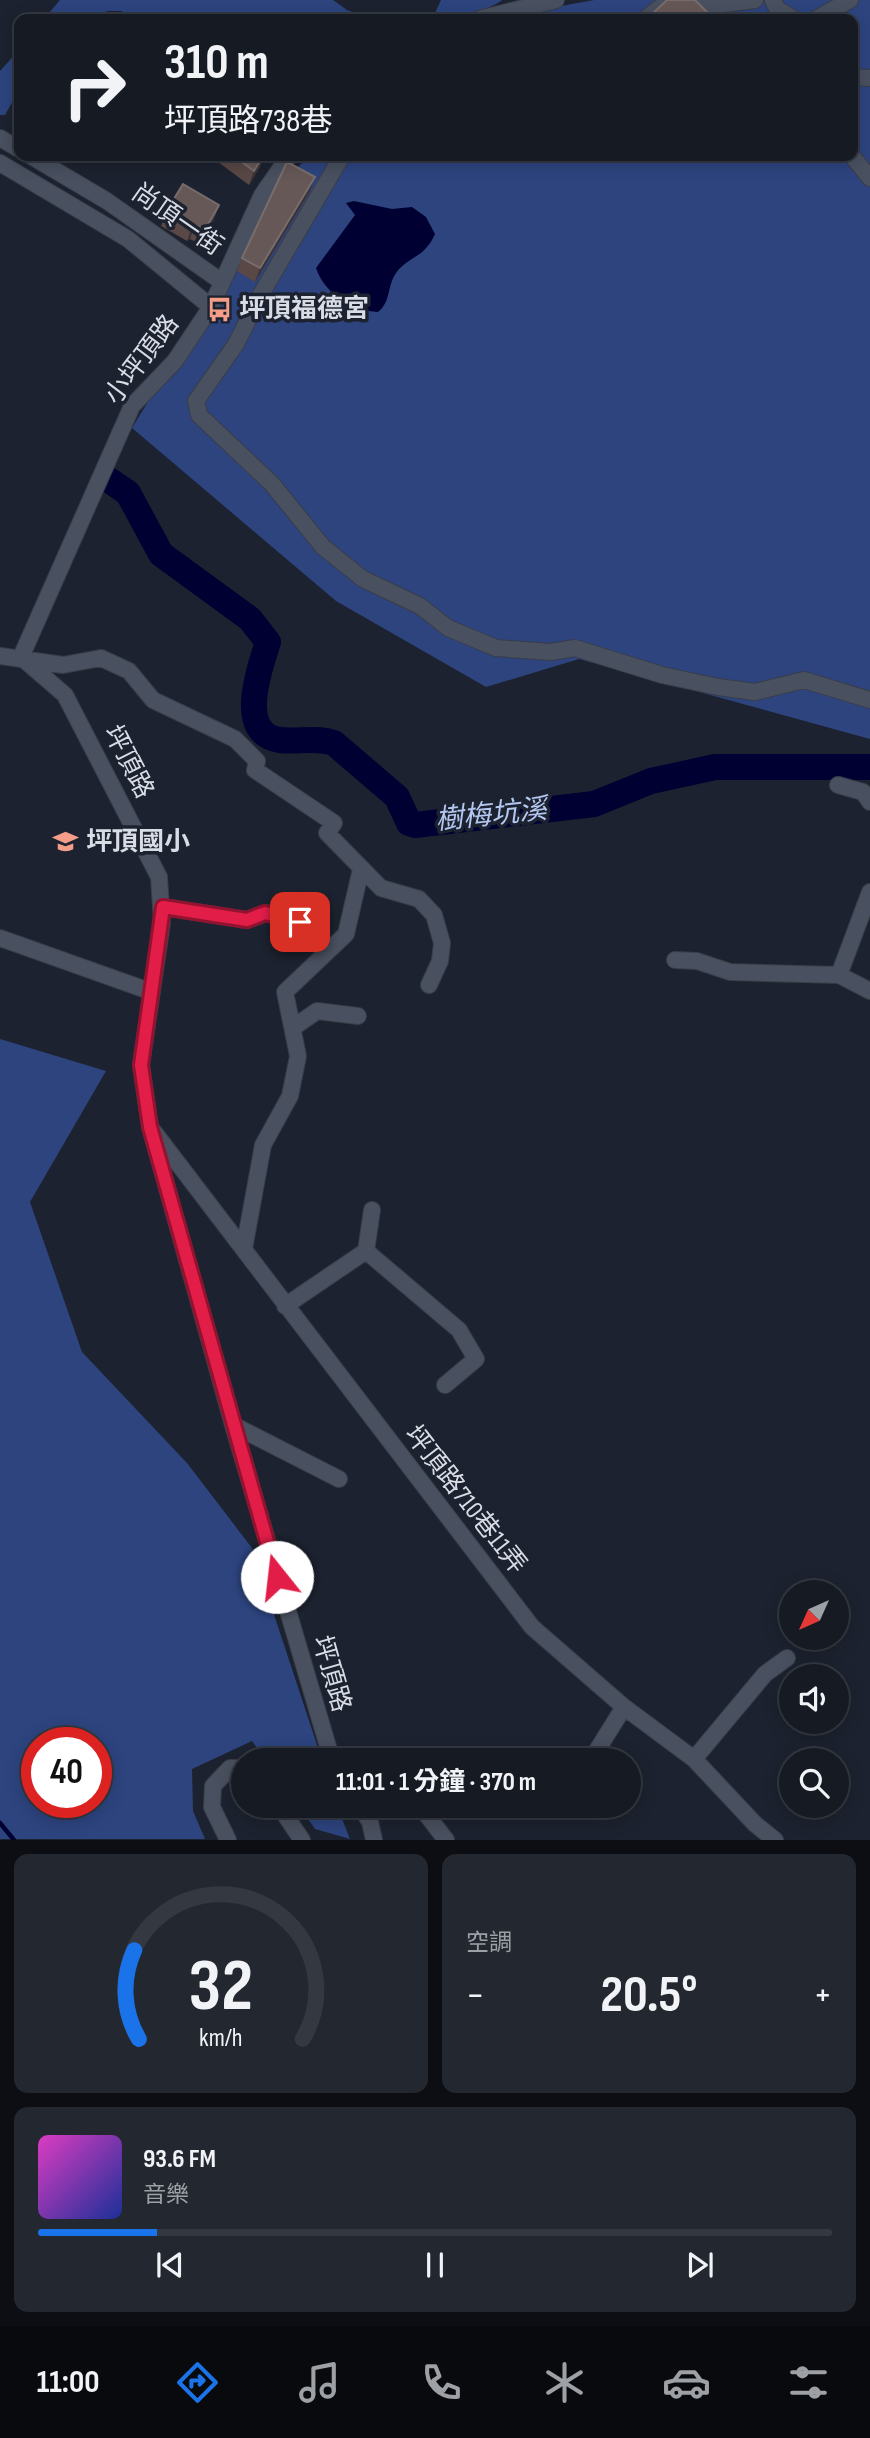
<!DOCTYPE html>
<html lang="zh-TW">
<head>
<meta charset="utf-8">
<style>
	body { margin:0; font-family:"Sofia Sans Condensed","Noto Sans TC",sans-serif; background:#222730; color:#f1f3f6; height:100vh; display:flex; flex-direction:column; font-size:26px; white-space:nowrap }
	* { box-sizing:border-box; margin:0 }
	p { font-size:23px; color:#9da1a6 }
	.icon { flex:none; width:38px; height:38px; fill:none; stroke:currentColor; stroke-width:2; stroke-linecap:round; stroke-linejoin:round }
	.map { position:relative; height:1840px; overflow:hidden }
	.side { display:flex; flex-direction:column; gap:14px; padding:14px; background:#0c0e13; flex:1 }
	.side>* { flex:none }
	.hud { position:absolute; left:14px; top:14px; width:844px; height:147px; border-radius:14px; box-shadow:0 4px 18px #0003,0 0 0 2px #343841; background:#151a23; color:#f1f3f6; overflow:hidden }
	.needle { width:46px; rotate:225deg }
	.fabs { position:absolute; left:779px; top:1580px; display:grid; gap:14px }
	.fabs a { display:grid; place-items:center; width:70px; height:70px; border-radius:50%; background:#151a23; box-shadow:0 4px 18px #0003,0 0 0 2px #343841; font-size:35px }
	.speed { position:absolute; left:21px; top:1727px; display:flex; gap:14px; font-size:35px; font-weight:700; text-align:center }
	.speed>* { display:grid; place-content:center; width:91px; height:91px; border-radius:50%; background:#151a23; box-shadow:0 4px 18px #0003,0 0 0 2px #343841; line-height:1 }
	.speed .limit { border:10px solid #d22; background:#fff; color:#111 }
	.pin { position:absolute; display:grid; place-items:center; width:60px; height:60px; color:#fff; margin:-30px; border-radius:14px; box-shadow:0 4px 10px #0006 }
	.me { position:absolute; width:77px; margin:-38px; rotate:344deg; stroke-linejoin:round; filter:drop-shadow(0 0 5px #0008) }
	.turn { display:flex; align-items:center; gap:24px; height:147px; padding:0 35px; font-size:32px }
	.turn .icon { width:91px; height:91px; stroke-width:2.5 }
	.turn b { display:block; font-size:49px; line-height:60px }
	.big { font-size:52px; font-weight:700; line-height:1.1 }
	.side .tile { flex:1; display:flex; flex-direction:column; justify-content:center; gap:10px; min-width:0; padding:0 24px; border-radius:14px; background:#222730 }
	.side .dial { align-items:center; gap:0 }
	.dial svg { height:182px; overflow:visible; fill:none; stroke:#343841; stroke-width:7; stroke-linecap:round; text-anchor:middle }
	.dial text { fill:#f1f3f6; stroke:none }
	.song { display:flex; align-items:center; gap:21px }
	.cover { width:84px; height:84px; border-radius:10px; background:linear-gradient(135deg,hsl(310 70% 55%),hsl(230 70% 35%)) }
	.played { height:7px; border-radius:4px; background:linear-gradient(90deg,#1a73e8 15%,#343841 15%) }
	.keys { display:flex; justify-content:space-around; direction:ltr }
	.heat { display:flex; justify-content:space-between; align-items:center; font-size:38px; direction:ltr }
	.side .tiles { flex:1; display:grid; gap:14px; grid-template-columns:1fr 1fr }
	.tile:last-child { grid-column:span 2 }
	.trip { position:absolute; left:231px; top:1748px; width:410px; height:70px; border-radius:35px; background:#151a23; box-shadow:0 4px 18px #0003,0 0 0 2px #343841; font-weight:700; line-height:70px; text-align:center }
	.tabs { display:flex; height:112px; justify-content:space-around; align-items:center; background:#080a0e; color:#9da1a6 }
	.tabs .icon { width:49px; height:49px }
	.tabs .selected { color:#1a73e8 }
	.tabs b { font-size:32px; color:#f1f3f6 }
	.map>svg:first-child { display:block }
	.green { fill:#2d447f; fill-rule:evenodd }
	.water { fill:#010032 }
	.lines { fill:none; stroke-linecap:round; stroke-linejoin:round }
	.stream { stroke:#010032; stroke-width:4.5 }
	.river { stroke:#010032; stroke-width:26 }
	.minor-casing { stroke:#393d48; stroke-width:18 }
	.minor { stroke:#49505f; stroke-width:16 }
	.wall { fill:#594845 }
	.shaded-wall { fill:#3b3235 }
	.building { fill:#665856; stroke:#786d6d; stroke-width:2 }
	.route-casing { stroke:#92132f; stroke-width:18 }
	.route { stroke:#e11d48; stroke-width:12 }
	.labels { text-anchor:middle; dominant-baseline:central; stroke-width:7; stroke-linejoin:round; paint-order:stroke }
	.street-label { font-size:26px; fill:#d8dce5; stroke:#1c222f }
	.poi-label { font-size:26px; font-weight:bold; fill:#d8dce5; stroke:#1c222f; text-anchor:start }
	.water-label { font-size:28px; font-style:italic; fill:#b4c7f0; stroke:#1c222f }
</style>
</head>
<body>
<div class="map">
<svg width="870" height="1840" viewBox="0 0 870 1840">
	<rect width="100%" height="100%" fill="#1c222f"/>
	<!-- green -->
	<path class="green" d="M60 0H333L347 10 372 19H122V11H107L100 19H44Z
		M441 0H502C498 5 469 15 461 19 452 22 436 19 427 19L434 15Z
		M594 0H870V739L579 659 486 687 336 601 132 428 279 186 309 156H852V19H491Z
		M19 50V90L5 115H0V71Z
		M0 1039 106 1071 30 1202 82 1352 187 1463 252 1548 322 1760H266L252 1741 192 1769 193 1811 205 1839H0ZM37 1743H96V1802H37Z
		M299 1806H337L350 1839 315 1829Z"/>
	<!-- water -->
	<path class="water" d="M354 201 392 209 412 207 426 217 435 234C424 259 408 256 396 273 387 286 391 302 378 312 352 311 324 293 316 268L355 215 346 203Z"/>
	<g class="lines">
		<!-- stream -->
		<path class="stream" d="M0 1823 14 1840"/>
		<!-- river -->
		<path class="river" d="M109 480 128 493 161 554 250 619 268 642C259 670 236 734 280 740 298 742 317 737 334 743L397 797 409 823 415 825 594 804 651 781 715 767H870"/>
		<defs>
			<path id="minor" d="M693 0 700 7 755 0
				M773 0 777 9 794 19
				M479 19 556 0
				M645 19 667 2 674 0
				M816 19 850 0
				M852 77 870 78
				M0 138 19 149
				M31 156 107 201 222 282
				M342 156 260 296 236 344 196 401 199 415 272 484 323 547 363 579 420 606 448 628 496 648 551 652 575 648 662 675 718 687 755 692 804 680 870 700
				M852 156 870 178
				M0 163 128 239 211 307
				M0 656 63 665 101 658 129 671 153 700 235 739 257 761 255 770 334 823 327 833 381 888 419 899 434 915 442 943 440 961 429 985
				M21 657 65 695 159 877 162 923 141 1065 150 1127 233 1425 332 1760
				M21 657 132 406 175 361 211 307 262 195 289 156
				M838 785 863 792 870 802
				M163 907 247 920 266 913 300 922 327 952
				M0 938 152 992
				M675 960 697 961 730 972 839 975 870 991
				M839 975 870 892
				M294 1027 317 1011 358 1016
				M154 1132 532 1627 624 1707 694 1759 755 1824 775 1840
				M244 1249 263 1145 290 1096 298 1056 285 992 346 934 361 869
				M366 1251 372 1210
				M285 1306 366 1251 459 1330 476 1359 445 1385
				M233 1425 339 1479
				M694 1759 765 1674 787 1658
				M591 1760 624 1707
				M279 1806 302 1840
				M360 1806 370 1822 374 1840
				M420 1806 446 1840
				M228 1840 212 1807 213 1786 230 1768H243"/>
		</defs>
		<!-- minor casing -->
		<use href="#minor" class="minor-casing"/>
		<!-- minor -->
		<use href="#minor" class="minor"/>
	</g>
	<!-- wall -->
	<path class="wall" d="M210 156H264L260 167 249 185Z
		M310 191 255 282 237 271 242 258Z
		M219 205 214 219 200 244 190 239 187 241 161 226 166 212Z"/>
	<!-- shaded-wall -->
	<path class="shaded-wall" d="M264 156 260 167 249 185 254 171Z
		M315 177 310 191 255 282 260 268Z
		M219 205 214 219 200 244 205 230Z
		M195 225 190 239 187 241 192 227Z"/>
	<!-- building -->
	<path class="building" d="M667 0H695L714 19H653L650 16Z
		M234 156H263L254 171Z
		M287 162 315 177 260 268 242 258Z
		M183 184 219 205 205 230 195 225 192 227 166 212Z"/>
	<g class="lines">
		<defs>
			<path id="route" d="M277 1577 150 1127 141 1065 163 907 247 920 265 913 300 922"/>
		</defs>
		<!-- route casing -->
		<use href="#route" class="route-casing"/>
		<!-- route -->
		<use href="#route" class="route"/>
	</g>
	<!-- icons -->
	<defs>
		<symbol id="bus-bare" viewBox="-9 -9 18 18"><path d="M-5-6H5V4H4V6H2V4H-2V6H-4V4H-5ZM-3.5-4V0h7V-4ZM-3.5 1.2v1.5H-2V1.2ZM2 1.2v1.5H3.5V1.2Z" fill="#f49e89" stroke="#1c222f" stroke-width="2.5" paint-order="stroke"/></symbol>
		<symbol id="school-bare" viewBox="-9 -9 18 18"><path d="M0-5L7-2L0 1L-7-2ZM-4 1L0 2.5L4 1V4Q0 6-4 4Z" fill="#f49e89" stroke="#1c222f" stroke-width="2.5" paint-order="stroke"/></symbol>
	</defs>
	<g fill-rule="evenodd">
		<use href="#bus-bare" x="202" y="292" width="35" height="35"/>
		<use href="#school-bare" x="48" y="824" width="35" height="35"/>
	</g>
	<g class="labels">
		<!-- street labels -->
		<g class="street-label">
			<text transform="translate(177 220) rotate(35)">尚頂一街</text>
			<text transform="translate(142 360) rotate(-53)">小坪頂路</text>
			<text transform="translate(128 762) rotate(63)">坪頂路</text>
			<text transform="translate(465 1500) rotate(52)">坪頂路710巷11弄</text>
			<text transform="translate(331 1674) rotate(74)">坪頂路</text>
		</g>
		<!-- poi labels -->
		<g class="poi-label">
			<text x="239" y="309">坪頂福德宮</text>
			<text x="86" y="842">坪頂國小</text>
		</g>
		<!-- water labels -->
		<g class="water-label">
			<text transform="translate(491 815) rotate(-6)">樹梅坑溪</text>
		</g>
	</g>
</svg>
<div class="fabs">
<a><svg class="needle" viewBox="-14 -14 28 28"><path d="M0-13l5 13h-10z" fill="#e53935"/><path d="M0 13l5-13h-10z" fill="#9da1a6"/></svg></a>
<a><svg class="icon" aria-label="sound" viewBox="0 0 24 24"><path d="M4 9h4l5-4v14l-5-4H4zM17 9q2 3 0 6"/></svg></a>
<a><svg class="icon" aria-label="search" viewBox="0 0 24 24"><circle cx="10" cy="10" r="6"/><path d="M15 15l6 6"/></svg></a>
</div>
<div class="speed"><div class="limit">40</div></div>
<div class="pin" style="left:300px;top:922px;background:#d93025"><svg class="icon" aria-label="arrive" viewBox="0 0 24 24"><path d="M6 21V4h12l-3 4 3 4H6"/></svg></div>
<svg class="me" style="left:277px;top:1577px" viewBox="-20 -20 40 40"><circle r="19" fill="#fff"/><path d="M0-13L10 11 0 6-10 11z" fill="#e11d48"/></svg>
<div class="trip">11:01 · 1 分鐘 · 370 m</div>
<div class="hud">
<div class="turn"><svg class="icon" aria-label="right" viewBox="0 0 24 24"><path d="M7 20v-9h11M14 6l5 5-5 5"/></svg><div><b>310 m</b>坪頂路738巷</div></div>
</div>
</div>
<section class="side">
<div class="tiles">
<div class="tile dial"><svg viewBox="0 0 100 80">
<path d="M14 69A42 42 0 1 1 86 69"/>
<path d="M14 69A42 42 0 0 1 12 30" stroke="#1a73e8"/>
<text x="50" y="56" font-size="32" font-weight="700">32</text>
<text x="50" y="72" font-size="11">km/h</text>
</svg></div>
<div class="tile"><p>空調</p>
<div class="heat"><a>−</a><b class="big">20.5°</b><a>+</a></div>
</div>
<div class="tile">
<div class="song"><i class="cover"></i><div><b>93.6 FM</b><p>音樂</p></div></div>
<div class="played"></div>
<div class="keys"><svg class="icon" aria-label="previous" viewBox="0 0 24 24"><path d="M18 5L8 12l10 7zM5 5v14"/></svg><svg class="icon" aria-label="pause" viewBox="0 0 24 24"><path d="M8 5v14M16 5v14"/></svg><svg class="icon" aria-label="next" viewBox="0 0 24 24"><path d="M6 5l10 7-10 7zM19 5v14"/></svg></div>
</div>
</div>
</section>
<nav class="tabs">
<b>11:00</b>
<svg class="icon selected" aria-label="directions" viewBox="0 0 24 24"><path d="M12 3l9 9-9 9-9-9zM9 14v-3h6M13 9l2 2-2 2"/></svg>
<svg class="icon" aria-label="music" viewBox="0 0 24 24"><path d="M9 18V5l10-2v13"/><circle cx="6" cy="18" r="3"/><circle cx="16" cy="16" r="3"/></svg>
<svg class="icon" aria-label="phone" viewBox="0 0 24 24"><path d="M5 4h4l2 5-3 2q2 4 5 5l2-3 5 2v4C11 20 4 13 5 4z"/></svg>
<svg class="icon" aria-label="climate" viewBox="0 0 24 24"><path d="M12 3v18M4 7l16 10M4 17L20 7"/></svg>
<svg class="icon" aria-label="car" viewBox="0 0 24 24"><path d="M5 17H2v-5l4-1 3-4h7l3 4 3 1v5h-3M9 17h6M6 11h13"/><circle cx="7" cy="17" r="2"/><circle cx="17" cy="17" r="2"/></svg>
<svg class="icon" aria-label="filters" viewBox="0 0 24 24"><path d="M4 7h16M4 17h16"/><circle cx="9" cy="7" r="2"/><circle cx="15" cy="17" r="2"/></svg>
</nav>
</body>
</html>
